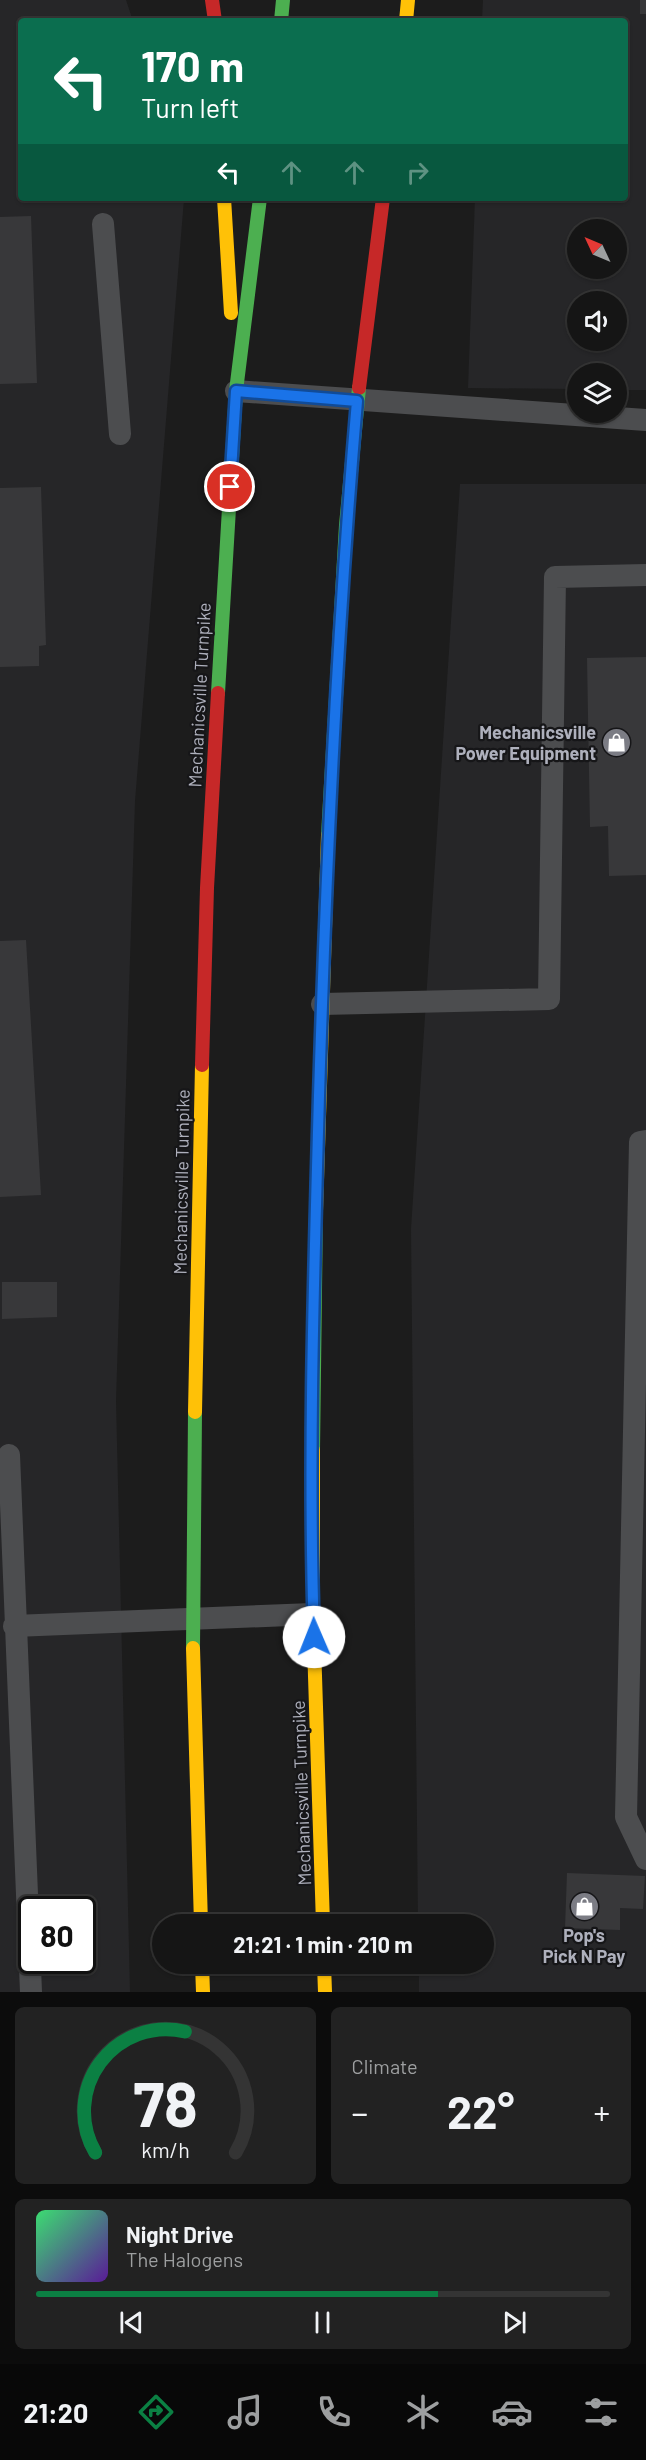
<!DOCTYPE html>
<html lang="en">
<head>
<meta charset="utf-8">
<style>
	body { margin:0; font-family:Barlow,sans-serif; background:#222; color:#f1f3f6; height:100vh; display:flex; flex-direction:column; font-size:22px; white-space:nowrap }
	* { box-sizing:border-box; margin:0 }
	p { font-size:20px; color:#9d9fa0 }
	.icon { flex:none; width:33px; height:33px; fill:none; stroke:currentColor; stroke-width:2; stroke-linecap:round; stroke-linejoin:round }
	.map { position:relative; height:1992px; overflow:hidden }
	.panel { display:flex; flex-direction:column; gap:15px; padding:15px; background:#0c0c0c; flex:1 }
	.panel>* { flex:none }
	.guide { position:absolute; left:18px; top:18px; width:610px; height:183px; border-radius:6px; box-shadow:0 2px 4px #0004,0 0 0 2px #343434; background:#0b6e4f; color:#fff; overflow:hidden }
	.needle { width:39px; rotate:314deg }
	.buttons { position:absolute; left:567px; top:219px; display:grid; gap:12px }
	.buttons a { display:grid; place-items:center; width:60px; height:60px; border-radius:50%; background:#151515; box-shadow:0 2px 4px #0004,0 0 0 2px #343434; font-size:30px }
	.speed { position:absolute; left:18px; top:1896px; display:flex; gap:12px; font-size:30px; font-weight:700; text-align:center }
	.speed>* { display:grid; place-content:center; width:78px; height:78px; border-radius:50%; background:#151515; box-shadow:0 2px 4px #0004,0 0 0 2px #343434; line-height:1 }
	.speed .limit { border:3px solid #111; border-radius:9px; background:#fff; color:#111 }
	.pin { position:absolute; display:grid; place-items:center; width:51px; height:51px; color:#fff; margin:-26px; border:3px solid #fff; border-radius:50%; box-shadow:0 2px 6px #0007 }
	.me { position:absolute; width:66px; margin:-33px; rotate:359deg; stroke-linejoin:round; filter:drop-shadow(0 0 4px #0008) }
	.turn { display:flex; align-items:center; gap:21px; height:126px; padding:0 24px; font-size:27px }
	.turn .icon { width:78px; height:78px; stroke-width:2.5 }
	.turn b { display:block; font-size:42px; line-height:51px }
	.lanes { display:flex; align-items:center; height:57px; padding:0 24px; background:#0003; justify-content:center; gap:30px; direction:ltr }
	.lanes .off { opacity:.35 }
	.big { font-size:45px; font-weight:700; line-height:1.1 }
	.panel .card { flex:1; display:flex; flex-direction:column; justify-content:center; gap:9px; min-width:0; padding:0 21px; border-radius:9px; background:#222 }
	.panel .dial { align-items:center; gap:0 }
	.dial svg { height:156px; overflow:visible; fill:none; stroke:#343434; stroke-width:7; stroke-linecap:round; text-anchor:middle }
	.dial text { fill:#f1f3f6; stroke:none }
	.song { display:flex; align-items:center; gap:18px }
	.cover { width:72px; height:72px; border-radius:9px; background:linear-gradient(135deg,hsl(140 70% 55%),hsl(270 70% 35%)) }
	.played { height:6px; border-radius:3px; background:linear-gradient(90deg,#0b8043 70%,#343434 70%) }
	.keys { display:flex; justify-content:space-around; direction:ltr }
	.heat { display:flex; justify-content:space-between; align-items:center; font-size:33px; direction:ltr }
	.panel .tiles { flex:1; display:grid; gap:15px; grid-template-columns:1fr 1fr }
	.card:last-child { grid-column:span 2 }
	.trip { position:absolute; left:152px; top:1914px; width:342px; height:60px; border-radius:30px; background:#151515; box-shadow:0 2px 4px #0004,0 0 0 2px #343434; font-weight:700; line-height:60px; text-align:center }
	.menu { display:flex; height:96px; justify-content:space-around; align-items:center; background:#080808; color:#9d9fa0 }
	.menu .icon { width:42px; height:42px }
	.menu .current { color:#0b8043 }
	.menu b { font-size:27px; color:#f1f3f6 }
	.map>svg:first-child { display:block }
	.built { fill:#262628; fill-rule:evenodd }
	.building { fill:#38383a }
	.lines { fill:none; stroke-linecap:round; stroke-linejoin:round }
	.lane { stroke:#4c4d4f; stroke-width:22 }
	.fast { stroke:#4caf50; stroke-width:14 }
	.slow { stroke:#ffc107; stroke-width:14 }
	.jam { stroke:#c62828; stroke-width:14 }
	.route-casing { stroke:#114b97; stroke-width:15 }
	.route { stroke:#1a73e8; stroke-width:10 }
	.labels { text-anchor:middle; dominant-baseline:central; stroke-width:4.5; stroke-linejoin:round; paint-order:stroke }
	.street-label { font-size:18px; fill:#aeb0bc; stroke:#161618 }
	.poi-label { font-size:18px; font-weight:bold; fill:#aeb0bc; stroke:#161618; text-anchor:end }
</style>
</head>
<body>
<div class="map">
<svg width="646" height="1992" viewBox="0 0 646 1992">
	<rect width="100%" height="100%" fill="#1c1c1c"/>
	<!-- built -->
	<path class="built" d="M0 0H126L133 21H21V198L184 199 135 801 116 1401 130 1992H0ZM32 1910H82V1960H32Z
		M483 0H646V390H617L616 374H578L577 389 468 388 475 198H626V21H482ZM578 230H616V268H578ZM578 302H616V340H578Z
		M460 484H646V1992H419V1964H483V1924H418L411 1229Z"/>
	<!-- building -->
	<path class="building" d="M640 0H646V14H640Z
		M31 216 37 383 0 384V217Z
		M41 487 46 645 39 646V666L0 667V488Z
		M646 657V875L609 876 608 826 590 827 587 658Z
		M26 940 41 1195 0 1197V941Z
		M2 1282H57V1317L2 1319Z
		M567 1873 645 1876 643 1909 620 1908V1930L565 1928Z"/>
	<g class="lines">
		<!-- lane -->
		<path class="lane" d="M103 224 120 434
			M236 391 646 420
			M322 1004 549 999 555 577 646 575
			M646 1141 640 1142 626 1817 646 1859
			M9 1455 31 1992
			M14 1626 313 1614"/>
		<!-- fast -->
		<path class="fast" d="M281 21 283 0
			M218 693 236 391 260 198
			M328 835 346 525 359 388
			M313 1450 316 1211
			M193 1648 195 1412"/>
		<!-- slow -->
		<path class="slow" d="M406 21 408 0
			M224 198 231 313
			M316 1211 328 835
			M195 1412 202 1065
			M313 1450V1614L323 1924
			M193 1648 201 1924
			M202 1964 203 1992
			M324 1964 325 1992"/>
		<!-- jam -->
		<path class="jam" d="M212 0 215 21
			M359 388 383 198
			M202 1065 207 888 218 693"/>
	</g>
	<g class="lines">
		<defs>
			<path id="route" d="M230 487 236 391 357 401C337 632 326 864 319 1096 314 1276 308 1457 314 1637"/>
		</defs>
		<!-- route casing -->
		<use href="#route" class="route-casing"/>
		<!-- route -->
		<use href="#route" class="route"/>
	</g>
	<!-- icons -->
	<defs>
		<symbol id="shop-disc" viewBox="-11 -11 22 22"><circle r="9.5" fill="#7b7c84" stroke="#161618"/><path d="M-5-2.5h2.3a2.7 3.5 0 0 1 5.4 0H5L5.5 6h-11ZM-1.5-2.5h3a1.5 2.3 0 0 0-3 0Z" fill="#fff"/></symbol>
	</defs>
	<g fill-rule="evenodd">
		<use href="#shop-disc" x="600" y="726" width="33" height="33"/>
		<use href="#shop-disc" x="568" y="1890" width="33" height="33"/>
	</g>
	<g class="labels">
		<!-- street labels -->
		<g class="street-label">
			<text transform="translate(199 695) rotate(-87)">Mechanicsville Turnpike</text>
			<text transform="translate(181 1182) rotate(-89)">Mechanicsville Turnpike</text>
			<text transform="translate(301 1793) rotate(-92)">Mechanicsville Turnpike</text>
		</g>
		<!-- poi labels -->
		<g class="poi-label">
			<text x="596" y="732">Mechanicsville<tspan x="596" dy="21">Power Equipment</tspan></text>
			<text x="584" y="1935" text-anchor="middle">Pop's<tspan x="584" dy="21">Pick N Pay</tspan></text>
		</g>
	</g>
</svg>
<div class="buttons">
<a><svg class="needle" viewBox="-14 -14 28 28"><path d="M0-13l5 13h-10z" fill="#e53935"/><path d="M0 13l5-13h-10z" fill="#9d9fa0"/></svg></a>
<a><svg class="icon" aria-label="sound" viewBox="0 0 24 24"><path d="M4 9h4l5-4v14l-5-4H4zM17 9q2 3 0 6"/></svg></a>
<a><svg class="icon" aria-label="layers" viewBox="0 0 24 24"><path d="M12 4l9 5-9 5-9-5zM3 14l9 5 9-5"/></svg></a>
</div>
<div class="speed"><div class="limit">80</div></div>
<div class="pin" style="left:230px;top:487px;background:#d93025"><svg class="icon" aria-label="arrive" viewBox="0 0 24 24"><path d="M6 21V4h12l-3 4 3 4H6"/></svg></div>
<svg class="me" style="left:314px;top:1637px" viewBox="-20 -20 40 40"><circle r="19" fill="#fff"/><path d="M0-13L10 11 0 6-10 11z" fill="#1a73e8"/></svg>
<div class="trip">21:21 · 1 min · 210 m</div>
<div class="guide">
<div class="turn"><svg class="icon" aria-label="left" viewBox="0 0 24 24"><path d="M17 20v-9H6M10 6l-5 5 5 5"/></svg><div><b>170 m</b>Turn left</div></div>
<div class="lanes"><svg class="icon" aria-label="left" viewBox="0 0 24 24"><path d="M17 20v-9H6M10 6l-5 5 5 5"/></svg><svg class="icon off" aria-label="ahead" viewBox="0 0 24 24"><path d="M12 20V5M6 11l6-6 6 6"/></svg><svg class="icon off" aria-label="ahead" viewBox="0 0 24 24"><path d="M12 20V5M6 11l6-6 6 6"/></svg><svg class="icon off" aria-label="right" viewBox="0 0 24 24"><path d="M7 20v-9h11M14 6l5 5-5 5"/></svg></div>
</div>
</div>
<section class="panel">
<div class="tiles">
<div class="card dial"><svg viewBox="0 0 100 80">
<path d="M14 69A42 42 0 1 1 86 69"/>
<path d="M14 69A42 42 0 0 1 60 7" stroke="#0b8043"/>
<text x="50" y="56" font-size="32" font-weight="700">78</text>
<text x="50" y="72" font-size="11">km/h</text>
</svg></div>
<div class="card"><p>Climate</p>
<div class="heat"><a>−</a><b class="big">22°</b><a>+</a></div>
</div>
<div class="card">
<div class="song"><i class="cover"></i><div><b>Night Drive</b><p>The Halogens</p></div></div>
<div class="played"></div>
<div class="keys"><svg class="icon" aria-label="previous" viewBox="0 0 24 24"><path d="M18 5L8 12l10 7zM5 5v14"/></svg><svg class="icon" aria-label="pause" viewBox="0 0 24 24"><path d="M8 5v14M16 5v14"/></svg><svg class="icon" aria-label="next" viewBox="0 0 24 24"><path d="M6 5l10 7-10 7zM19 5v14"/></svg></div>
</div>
</div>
</section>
<nav class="menu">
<b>21:20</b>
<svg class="icon current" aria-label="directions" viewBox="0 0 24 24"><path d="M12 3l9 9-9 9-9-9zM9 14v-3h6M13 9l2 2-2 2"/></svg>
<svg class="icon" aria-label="music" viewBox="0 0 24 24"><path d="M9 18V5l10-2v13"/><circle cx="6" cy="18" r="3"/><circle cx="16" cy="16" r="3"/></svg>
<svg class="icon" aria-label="phone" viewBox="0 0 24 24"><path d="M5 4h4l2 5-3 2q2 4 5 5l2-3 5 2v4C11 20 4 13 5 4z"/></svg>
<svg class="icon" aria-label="climate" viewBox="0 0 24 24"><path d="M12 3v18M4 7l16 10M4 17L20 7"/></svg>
<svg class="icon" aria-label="car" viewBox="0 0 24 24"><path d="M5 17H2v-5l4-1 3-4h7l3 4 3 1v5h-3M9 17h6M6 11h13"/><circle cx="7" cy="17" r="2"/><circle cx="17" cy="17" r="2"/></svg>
<svg class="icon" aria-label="filters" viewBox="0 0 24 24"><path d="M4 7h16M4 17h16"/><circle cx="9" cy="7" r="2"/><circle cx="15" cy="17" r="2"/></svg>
</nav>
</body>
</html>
